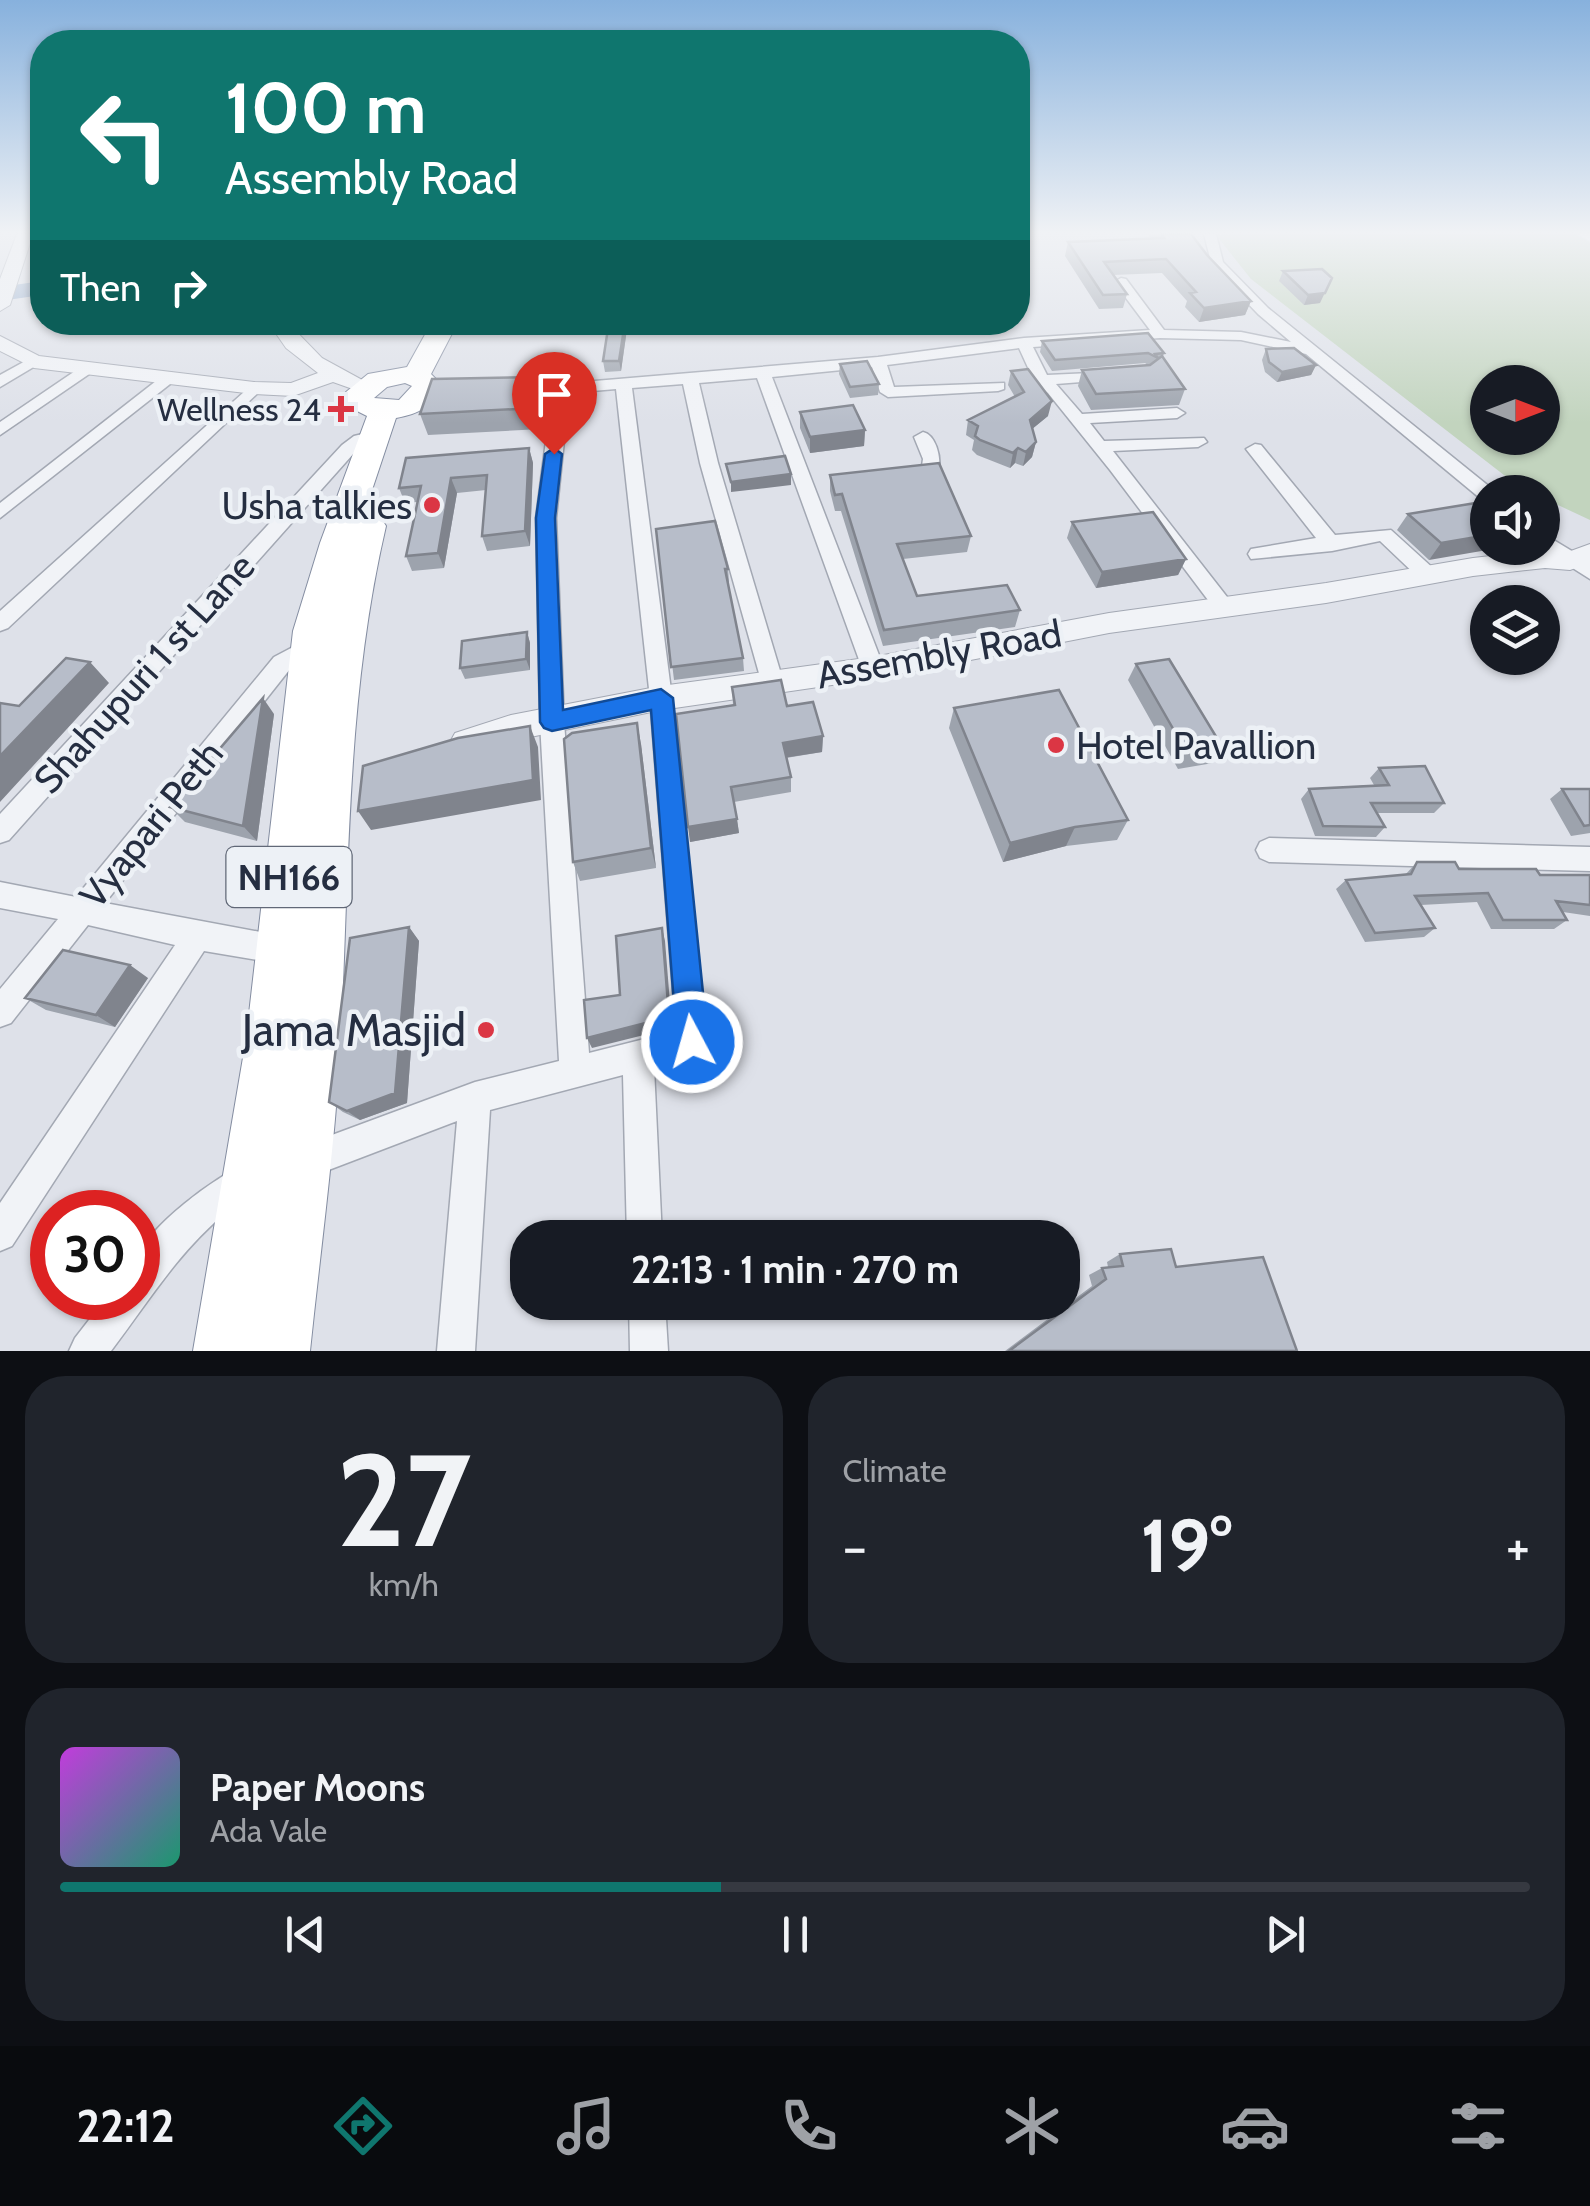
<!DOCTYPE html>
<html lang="en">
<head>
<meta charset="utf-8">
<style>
	body { margin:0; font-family:Cabin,sans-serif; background:#20242c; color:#f1f3f6; height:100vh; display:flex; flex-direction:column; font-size:38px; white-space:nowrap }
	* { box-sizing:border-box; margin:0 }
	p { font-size:32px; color:#9ea1a6 }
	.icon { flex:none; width:55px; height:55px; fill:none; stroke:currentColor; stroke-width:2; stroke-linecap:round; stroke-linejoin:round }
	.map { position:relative; height:1351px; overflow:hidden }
	.drawer { display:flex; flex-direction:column; gap:25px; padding:25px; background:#0d0f14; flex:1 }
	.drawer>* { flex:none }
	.guide { position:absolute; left:30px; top:30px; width:1000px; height:305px; border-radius:40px; box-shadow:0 2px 8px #0004; background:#0f766e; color:#fff; overflow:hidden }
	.needle { width:65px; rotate:90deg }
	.controls { position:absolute; left:1470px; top:365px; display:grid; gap:20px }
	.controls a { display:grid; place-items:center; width:90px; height:90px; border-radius:50%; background:#171b24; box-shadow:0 2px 8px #0004; font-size:50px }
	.speed { position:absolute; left:30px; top:1190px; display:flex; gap:20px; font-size:50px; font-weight:700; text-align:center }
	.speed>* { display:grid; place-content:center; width:130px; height:130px; border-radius:50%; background:#171b24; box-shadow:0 2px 8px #0004; line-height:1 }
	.speed .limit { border:15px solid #d22; background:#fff; color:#111 }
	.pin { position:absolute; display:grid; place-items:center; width:85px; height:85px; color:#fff; margin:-102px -42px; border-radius:50% 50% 50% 0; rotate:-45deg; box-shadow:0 0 10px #0007 }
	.pin .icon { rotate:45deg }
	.me { position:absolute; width:110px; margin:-55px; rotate:354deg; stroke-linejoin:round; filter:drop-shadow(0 0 8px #0008) }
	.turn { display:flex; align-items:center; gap:35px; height:210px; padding:0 30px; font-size:45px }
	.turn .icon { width:130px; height:130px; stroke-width:2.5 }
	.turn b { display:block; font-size:70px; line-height:85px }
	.then { display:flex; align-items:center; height:95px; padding:0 30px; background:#0003; gap:20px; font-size:38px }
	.big { font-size:75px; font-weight:700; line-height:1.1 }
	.drawer .tile { flex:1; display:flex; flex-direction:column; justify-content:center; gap:15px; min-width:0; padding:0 35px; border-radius:40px; background:#20242c }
	.drawer .dial { align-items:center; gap:0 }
	.dial b { font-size:130px; line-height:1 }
	.song { display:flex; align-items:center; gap:30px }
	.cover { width:120px; height:120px; border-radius:15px; background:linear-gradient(135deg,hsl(290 70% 55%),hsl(160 70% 35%)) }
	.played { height:10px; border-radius:5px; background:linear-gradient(90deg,#0f766e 45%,#363941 45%) }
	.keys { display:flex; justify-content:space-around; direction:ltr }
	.heat { display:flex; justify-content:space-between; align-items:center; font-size:55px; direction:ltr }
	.drawer .tiles { flex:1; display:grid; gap:25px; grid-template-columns:1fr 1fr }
	.tile:last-child { grid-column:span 2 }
	.trip { position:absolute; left:510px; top:1220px; width:570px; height:100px; border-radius:40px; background:#171b24; box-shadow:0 2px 8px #0004; font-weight:700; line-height:100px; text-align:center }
	.menu { display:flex; height:160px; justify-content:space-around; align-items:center; background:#090b0e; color:#9ea1a6 }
	.menu .icon { width:70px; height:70px }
	.menu .selected { color:#0f766e }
	.menu b { font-size:45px; color:#f1f3f6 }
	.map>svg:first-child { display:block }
	.green { fill:#c2d4be; fill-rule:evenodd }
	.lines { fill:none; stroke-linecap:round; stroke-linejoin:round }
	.river { fill:#95adcd; fill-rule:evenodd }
	.minor-casing { stroke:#a3a8b3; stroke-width:3 }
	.tertiary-casing { stroke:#a3a8b3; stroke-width:2 }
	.trunk-casing { stroke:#848da1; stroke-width:2 }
	.minor { fill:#f1f3f7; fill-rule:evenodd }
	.tertiary { fill:#f1f3f7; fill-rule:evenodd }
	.secondary { fill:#fff; fill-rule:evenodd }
	.trunk { fill:#fff; fill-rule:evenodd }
	.wall { fill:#9da3ad }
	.shaded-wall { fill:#80848d }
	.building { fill:#b7bdc9; stroke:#80848d; stroke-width:2.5 }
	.route { fill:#1a73e8; stroke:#114b97; stroke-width:2.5 }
	.poi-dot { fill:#db3644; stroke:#edf1f6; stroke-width:4 }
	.labels { text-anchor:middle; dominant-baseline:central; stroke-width:9; stroke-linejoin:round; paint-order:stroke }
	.far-poi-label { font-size:32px; fill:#252e41; stroke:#edf1f6; text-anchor:end }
	.shield { fill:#edf1f6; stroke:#616877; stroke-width:2.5 }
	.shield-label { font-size:35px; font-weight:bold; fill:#252e41 }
	.poi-label { font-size:38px; fill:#252e41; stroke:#edf1f6; text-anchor:end }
	.street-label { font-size:38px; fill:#252e41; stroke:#edf1f6 }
	.near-poi-label { font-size:45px; fill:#252e41; stroke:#edf1f6; text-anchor:end }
</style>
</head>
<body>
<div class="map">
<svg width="1590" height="1351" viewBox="0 0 1590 1351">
	<rect width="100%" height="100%" fill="#dee1e9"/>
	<!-- green -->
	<path class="green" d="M1575 234 1590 242V520L1543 498 1542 492 1522 489 1251 279 1216 235ZM1488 382H1542V438H1488Z"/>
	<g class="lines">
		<!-- river -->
		<path class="river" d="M42 281V295L0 301V287Z"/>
		<defs>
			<path id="minor" d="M1204 234H1216L1223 262 1268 308 1496 492H1488V501L1481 499 1306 354 1241 340 1160 338 1033 347 1047 375 1113 372V378L1107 380 1056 384 1082 414 1177 408 1185 413 1177 418 1090 423 1104 441 1204 438 1207 442 1198 447 1113 451 1231 602 1234 607 1231 612H1217L1110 470 1048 393 1035 383 1019 348 887 365 894 387 1004 383V389L998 391 888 397 880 392 872 367 772 377 884 668 873 676 862 668 757 378 699 383 718 463 784 684 781 690H765L762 684 700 463 683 384 632 388 672 698 707 1042 703 1053 654 1067 662 1238H627L623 1075 490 1110 475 1351H437L457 1121 305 1179 293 1174 288 1162 293 1150 305 1145 475 1082 559 1061 540 722 536 518 552 394 539 390 547 385 878 357 1024 338 1150 330 1114 282 1121 278 1126 279 1164 330 1241 332 1291 342 1258 314 1212 266ZM616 389 650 698 676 1031 589 1053 564 722 556 518 569 393Z
				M29 359 42 362 0 387V375Z
				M84 365 98 368 0 435V422Z
				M165 374 179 377 0 518V503Z
				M254 383 260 385V391L8 628 0 631V611Z
				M375 431 381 432V440L366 444 354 453 9 840 0 843V814L342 445 354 436Z
				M923 432C936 435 941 457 939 469L930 474 903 478V470L922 466 923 459 914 437Z
				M1255 444 1261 445 1335 535 1391 530 1434 569 1437 574 1434 579H1420L1380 541 1332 551 1251 559 1248 554 1251 549 1316 538 1246 449Z
				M1542 533 1590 562V579L1541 548Z
				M310 638 321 646 290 669 105 903 282 936 292 940 296 950 292 960 282 964 204 951 12 1246 0 1251V1203L175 945 88 925 11 1023 0 1027V989L58 919 0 908V882L76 897 274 657Z
				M1269 838 1590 847V871L1269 862 1260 858 1256 850 1260 842Z
				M246 1164 258 1169 263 1181C256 1199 237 1204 222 1216 177 1254 146 1305 111 1351H69L75 1338 106 1298H138C138 1286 134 1268 138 1257 148 1227 216 1176 246 1164Z
				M629 1302H665L668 1351H630Z"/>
			<path id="tertiary" d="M17 234H33L10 305 0 311V279Z
				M268 322H287L322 358 375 387 364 393 333 382 293 396 254 394 34 368 0 351V336L39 356 254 382 291 383 318 373 286 348Z
				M1590 544V563L1570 570 1545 568 1473 576 1326 603 1109 633 873 679 661 710 511 741 466 755 455 751 450 742 455 733 511 715 661 686 873 657 1109 613 1326 583 1473 558 1545 550 1568 552Z"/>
			<path id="trunk" d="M432 322H458L431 374 441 384C434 407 418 414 396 418L363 517 381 518 386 526C347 692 349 863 341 1033 336 1139 321 1245 310 1351H193L246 1040 293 631 320 543 367 416 349 407 346 392 368 374 407 367ZM405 383 412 386 399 400 374 398 387 387Z"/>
		</defs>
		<!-- minor casing -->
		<use href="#minor" class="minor-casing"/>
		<!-- tertiary casing -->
		<use href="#tertiary" class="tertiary-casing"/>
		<!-- trunk casing -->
		<use href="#trunk" class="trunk-casing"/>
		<!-- minor -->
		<use href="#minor" class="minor"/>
		<!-- tertiary -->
		<use href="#tertiary" class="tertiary"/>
		<!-- secondary -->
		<path class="secondary" d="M1579 234H1590V241Z"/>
		<!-- trunk -->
		<use href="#trunk" class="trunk"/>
	</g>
	<!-- wall -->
	<path class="wall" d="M1148 234H1191L1207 255 1251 301 1245 315 1199 322 1185 307 1187 301 1162 273 1113 275 1127 294 1123 308 1099 309 1065 256 1068 242 1151 239Z
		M1283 271 1320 303 1304 305 1279 281Z
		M628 322 621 371 605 372 603 361Z
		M1042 341 1164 353 1163 357 1185 389 1179 405 1091 410 1078 386 1082 370 1148 365 1145 363 1052 371 1040 352Z
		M1266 349 1316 365 1311 375 1277 382 1265 372 1262 360Z
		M840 364 879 384 878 395 850 398 839 374Z
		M1011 371 1048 416 1032 429 1036 442 1032 457 1023 466 1015 463 1010 468 977 455 972 450 974 440 966 435 968 420 1015 397 1008 385Z
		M541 377 546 398 541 429 428 435 420 414Z
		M800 412 865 430 864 446 810 453 800 428Z
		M529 448 533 463 530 546 487 551 482 536 486 490 457 493 444 568 412 571 406 556 417 502 405 503 399 488Z
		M830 475 971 536 967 552 903 559 917 596 1020 610 1015 627 883 646 841 511H835L830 491Z
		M1488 501 1429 560 1397 530 1408 514Z
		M1072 522 1186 559 1178 575 1096 588 1067 538Z
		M656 529 728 569 729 582H727L743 658 744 671 674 680Z
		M527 632 530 643V670L465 679 460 668Z
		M1136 664 1223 748 1213 763 1178 769 1128 680Z
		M732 687 787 706 823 736 822 752 786 758 791 777V792L734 802 739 833 690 842 733 705Z
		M954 708 1128 820 1117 840 1066 846 1003 862 949 728Z
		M274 714 257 841 185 822 170 807Z
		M641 744 656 868 580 881 573 862Z
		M1379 768 1444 803 1434 813H1377L1385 827 1376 837 1315 836 1301 799 1309 789 1374 785 1370 778Z
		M1562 789H1590V833L1571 836 1550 799Z
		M1417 862 1459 869 1540 875H1590V916L1563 912 1567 920 1554 929H1491L1477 902 1421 905 1435 928 1424 937 1365 942 1336 889 1346 880 1405 875Z
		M409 927 419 941 407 1103 360 1120 343 1112 329 1102Z
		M148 978 115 1027 46 1010 25 998Z
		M1120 1254 1176 1267 1297 1351H1005L1092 1286 1089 1275 1102 1268 1108 1267 1107 1262Z"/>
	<!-- shaded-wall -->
	<path class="shaded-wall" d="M1332 278 1320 303 1304 305 1308 295Z
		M1251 301 1245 315 1199 322 1204 308Z
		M625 322H628L621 371 619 361Z
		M1316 365 1311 375 1277 382 1282 372Z
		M541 377 546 398 541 429 536 408Z
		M1052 401 1048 416 1026 434 1030 420Z
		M865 430 864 446 810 453V437Z
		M1036 442 1032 457 1023 466 1026 452Z
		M529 448 533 463 530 546 525 531Z
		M1018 448 1015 463 1010 468 1013 453Z
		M791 474V485L731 492V482Z
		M451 478 457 493 444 568 438 553Z
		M1488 535V548H1499L1429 560 1441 543Z
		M1186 559 1178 575 1096 588 1102 572Z
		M527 632 530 643V670L526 659Z
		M90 662 109 683 0 802V756Z
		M263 698 274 714 257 841 243 826Z
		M637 723 641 744 656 868 651 848Z
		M530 726 538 747 541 800 371 830 358 811Z
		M823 736 822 752 783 758V743Z
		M737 819 739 833 690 842 688 827Z
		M1075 827 1066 846 1003 862 1010 843Z
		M409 927 419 941 407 1103 360 1120 347 1111Z
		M662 928 665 941 672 1028 592 1048 587 1038 669 1017Z
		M130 965 148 978 115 1027 96 1015Z"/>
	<!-- building -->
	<path class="building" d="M1161 234H1191L1207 255 1251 301 1204 308 1190 293 1196 292 1166 259 1104 262 1127 294 1103 295 1068 242 1164 238Z
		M1322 269 1332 278 1325 293 1308 295 1283 271Z
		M609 322H625L619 361H603Z
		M1148 333 1164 353 1155 354 1158 358 1148 353 1055 360 1042 341Z
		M1294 348 1316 365 1282 372 1269 362 1266 349Z
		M1162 356 1185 389 1096 394 1082 370 1150 365Z
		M867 361 879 384 850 387 840 364Z
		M1028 369 1052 401 1030 420 1036 442 1026 452 1018 448 1013 453 980 440 975 436 978 426 968 420 1024 392 1011 371Z
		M541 377 536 408 420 414 432 379Z
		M853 405 865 430 810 437 800 412Z
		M529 448 525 531 482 536 487 475 451 478 438 553 406 556 421 486 399 488 406 458Z
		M785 456 791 474 731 482 726 464Z
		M939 463 971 536 897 544 917 596 1007 585 1020 610 884 630 842 494 835 495 830 475Z
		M1488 501V535L1441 543 1408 514Z
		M1153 512 1186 559 1102 572 1072 522Z
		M715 521 728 569H725L743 658 671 667 656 529Z
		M527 632 526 659 460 668 462 641Z
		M66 658 90 662 0 756V703L19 706Z
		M1169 659 1223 748 1187 753 1136 664Z
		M781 680 787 706 813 702 823 736 783 743 791 777 731 787 737 819 688 827 676 714 735 705 732 687Z
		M1059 690 1128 820 1075 827 1010 843 954 708Z
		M263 698 243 826 170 807Z
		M637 723 651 848 573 862 564 739 572 733Z
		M530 726 533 780 358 811 363 766 458 738Z
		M1425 766 1444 803H1371L1385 827 1323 826 1309 789 1389 785 1379 768Z
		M1562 789H1590V825L1584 826Z
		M1417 862H1455L1459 869H1536L1540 875H1590V905L1556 901 1567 920H1503L1488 893 1415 896 1435 928 1375 933 1346 880 1411 874Z
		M409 927 395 1093 347 1111 329 1102 350 938Z
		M662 928 669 1017 587 1038 584 1000 620 995 616 936Z
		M63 950 130 965 96 1015 25 998Z
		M1171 1249 1176 1267 1263 1257 1297 1351H1009L1106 1279 1102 1268 1123 1266 1120 1254Z"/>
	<!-- sky -->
	<linearGradient id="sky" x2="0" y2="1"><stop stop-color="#87b1dd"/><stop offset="0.55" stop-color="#f0f2f5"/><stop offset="1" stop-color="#f0f2f5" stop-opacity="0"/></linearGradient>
	<rect width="1590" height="423" fill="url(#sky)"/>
	<!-- route -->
	<path class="route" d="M554 448 562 454 555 518 563 710 661 689 673 698 708 1042 703 1053 692 1057 681 1053 677 1042 651 710 552 731 544 728 540 722 536 518 545 454Z"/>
	<!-- markers -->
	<g class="poi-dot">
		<path d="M336 394h10v10h10v10h-10v10h-10v-10h-10v-10h10z"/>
		<circle cx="432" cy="505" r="10"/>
		<circle cx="1056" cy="745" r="10"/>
		<circle cx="486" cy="1030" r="10"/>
	</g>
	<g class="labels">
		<!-- far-poi labels -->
		<g class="far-poi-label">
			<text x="321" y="409">Wellness 24</text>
		</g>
		<!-- shield labels -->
		<rect class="shield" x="226.5" y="847" width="125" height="60" rx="8"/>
		<g class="shield-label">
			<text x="289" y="877">NH166</text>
		</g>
		<!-- poi labels -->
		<g class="poi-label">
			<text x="412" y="505">Usha talkies</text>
			<text x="1076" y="745" text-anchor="start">Hotel Pavallion</text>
		</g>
		<!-- street labels -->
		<g class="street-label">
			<text transform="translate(939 654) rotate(-10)">Assembly Road</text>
			<text transform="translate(144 673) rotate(-48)">Shahupuri 1 st Lane</text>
			<text transform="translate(151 824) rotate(-51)">Vyapari Peth</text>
		</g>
		<!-- near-poi labels -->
		<g class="near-poi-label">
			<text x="466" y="1030">Jama Masjid</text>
		</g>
	</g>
</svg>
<div class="controls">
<a><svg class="needle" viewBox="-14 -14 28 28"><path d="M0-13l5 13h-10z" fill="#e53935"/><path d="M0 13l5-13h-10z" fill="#9ea1a6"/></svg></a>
<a><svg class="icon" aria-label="sound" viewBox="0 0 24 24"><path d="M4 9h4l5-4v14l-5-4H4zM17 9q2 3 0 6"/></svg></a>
<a><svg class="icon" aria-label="layers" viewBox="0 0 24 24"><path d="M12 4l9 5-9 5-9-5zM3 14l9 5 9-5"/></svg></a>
</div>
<div class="speed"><div class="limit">30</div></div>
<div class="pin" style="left:554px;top:454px;background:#d93025"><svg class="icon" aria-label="arrive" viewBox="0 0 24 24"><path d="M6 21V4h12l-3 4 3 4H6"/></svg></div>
<svg class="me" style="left:692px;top:1042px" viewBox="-20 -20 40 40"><circle r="17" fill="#1a73e8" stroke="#fff" stroke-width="3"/><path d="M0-11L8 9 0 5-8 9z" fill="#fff"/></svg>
<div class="trip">22:13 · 1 min · 270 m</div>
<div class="guide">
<div class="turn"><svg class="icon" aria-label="left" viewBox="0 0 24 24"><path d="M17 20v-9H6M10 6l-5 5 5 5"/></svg><div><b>100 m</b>Assembly Road</div></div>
<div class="then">Then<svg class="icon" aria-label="right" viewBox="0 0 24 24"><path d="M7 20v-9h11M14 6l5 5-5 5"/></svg></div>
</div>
</div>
<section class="drawer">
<div class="tiles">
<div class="tile dial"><b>27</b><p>km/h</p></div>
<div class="tile"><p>Climate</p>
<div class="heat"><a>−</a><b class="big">19°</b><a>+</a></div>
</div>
<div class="tile">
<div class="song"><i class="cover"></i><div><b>Paper Moons</b><p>Ada Vale</p></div></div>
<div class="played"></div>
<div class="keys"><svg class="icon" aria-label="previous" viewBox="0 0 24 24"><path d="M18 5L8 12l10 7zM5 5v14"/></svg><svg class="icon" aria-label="pause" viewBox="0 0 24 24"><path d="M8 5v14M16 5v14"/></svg><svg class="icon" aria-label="next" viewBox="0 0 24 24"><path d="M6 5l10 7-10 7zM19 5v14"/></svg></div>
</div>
</div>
</section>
<nav class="menu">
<b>22:12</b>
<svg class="icon selected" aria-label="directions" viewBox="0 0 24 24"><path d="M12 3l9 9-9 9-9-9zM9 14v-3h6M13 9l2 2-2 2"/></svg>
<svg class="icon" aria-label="music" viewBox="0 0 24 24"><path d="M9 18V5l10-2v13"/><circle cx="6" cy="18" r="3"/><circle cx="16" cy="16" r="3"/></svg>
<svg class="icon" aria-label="phone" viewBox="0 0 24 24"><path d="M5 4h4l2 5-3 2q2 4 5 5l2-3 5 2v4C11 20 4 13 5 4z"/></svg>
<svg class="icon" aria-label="climate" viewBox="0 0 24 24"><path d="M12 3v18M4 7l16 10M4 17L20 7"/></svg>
<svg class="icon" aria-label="car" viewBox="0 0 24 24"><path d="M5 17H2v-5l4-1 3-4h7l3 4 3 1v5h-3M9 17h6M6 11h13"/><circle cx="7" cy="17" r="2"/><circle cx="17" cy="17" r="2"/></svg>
<svg class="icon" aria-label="filters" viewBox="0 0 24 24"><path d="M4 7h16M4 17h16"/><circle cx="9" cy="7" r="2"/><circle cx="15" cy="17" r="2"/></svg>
</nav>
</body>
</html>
